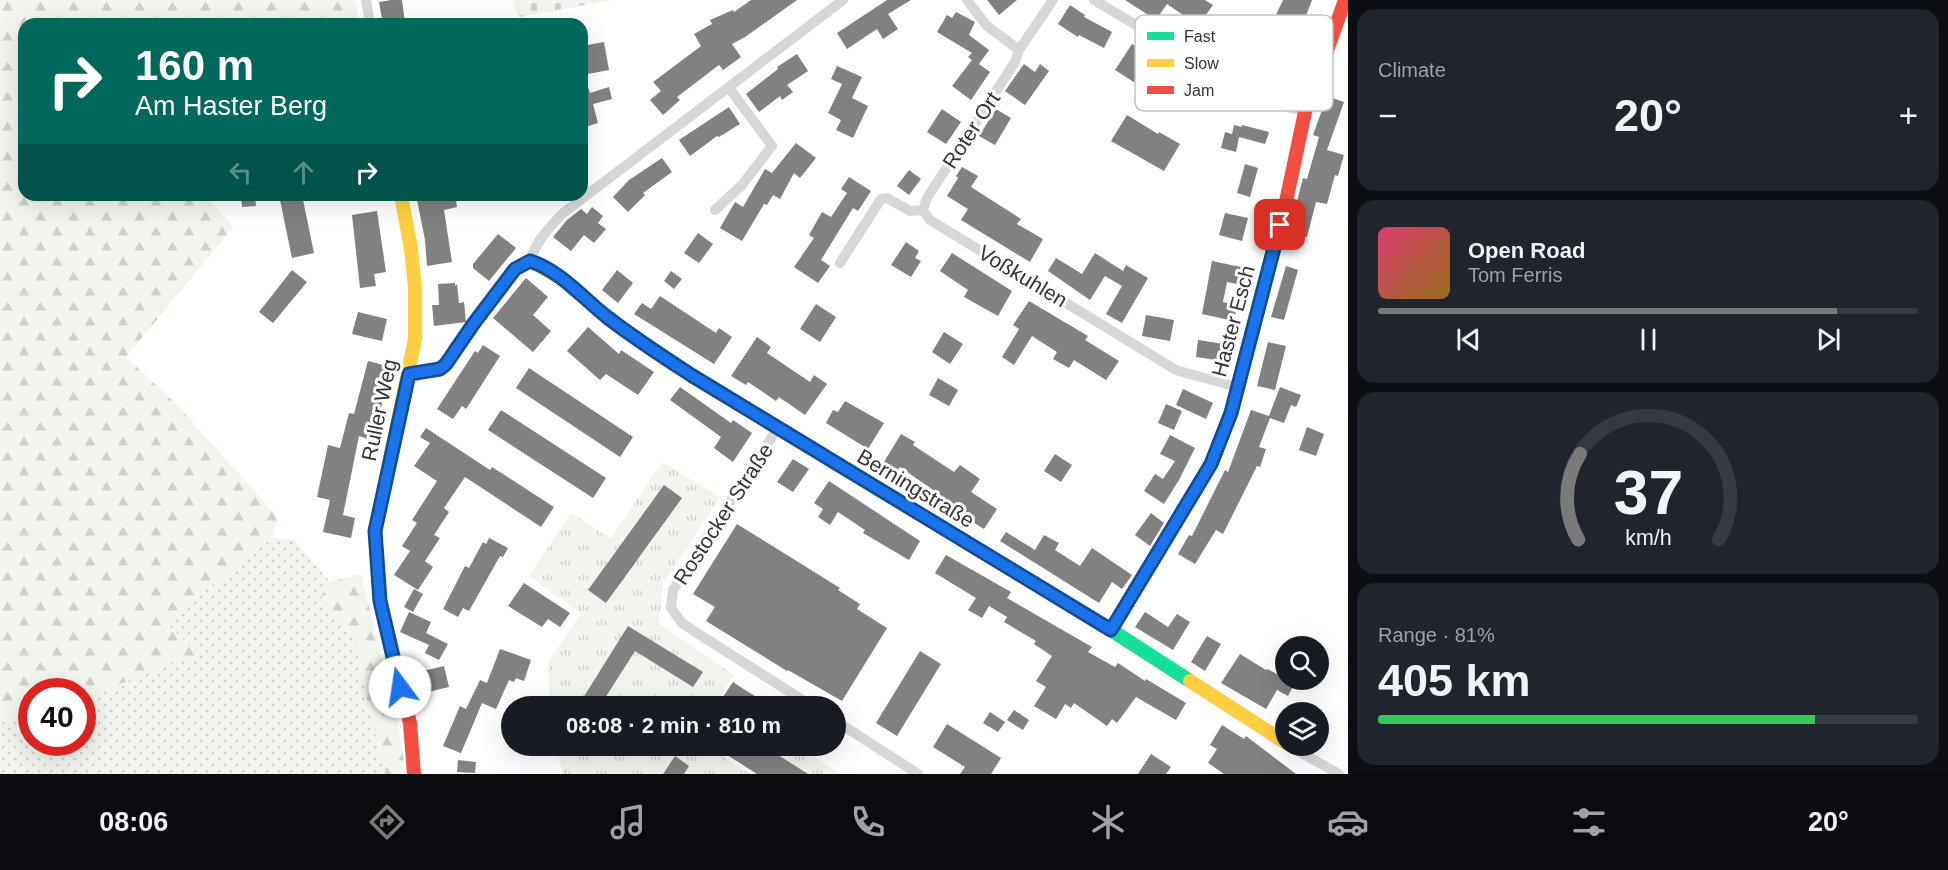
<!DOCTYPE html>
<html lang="en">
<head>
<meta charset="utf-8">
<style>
	body { margin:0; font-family:Arial,sans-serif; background:#20242c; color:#f1f3f6; height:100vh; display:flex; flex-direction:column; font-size:22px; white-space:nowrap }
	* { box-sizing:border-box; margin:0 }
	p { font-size:20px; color:#9ea1a6 }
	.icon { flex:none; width:33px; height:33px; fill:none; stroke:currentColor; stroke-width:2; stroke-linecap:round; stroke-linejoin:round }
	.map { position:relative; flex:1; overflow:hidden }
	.drawer { display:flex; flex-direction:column; gap:9px; padding:9px; background:#0d0f14; width:600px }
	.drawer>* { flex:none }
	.guide { position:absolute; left:18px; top:18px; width:570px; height:183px; border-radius:18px; box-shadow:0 6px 24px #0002; background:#00695c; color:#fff; overflow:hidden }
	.fabs { position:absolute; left:1275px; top:636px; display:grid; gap:12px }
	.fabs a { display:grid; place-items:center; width:54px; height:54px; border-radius:50%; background:#171b24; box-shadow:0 6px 24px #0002; font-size:30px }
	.speed { position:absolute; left:18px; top:678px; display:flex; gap:12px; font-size:30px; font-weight:700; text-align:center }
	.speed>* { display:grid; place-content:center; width:78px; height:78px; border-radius:50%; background:#171b24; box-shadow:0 6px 24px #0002; line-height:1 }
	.speed .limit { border:9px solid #d22; background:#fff; color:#111 }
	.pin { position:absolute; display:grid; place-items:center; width:51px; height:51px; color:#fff; margin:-26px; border-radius:12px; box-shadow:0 3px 9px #0006 }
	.me { position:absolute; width:66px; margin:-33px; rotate:346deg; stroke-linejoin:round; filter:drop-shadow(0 0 4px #0008) }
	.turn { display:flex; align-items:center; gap:21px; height:126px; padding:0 18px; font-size:27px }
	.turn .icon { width:78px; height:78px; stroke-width:2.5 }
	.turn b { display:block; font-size:42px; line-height:51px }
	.lanes { display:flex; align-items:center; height:57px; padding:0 18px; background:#0003; justify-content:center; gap:30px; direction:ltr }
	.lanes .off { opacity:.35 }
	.big { font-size:45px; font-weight:700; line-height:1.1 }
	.drawer .tile { flex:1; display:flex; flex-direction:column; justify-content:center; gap:9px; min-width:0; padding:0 21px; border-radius:18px; background:#20242c }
	.drawer .dial { align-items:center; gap:0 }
	.dial svg { height:156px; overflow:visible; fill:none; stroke:#363941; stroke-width:7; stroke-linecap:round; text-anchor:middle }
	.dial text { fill:#f1f3f6; stroke:none }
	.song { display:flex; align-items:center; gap:18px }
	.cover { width:72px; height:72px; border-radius:9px; background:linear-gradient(135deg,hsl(340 70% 55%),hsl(40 70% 35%)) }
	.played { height:6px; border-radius:3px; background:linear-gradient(90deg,#7a7a7a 85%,#363941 85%) }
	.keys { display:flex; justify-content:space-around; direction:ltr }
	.heat { display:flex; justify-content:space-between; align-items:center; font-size:33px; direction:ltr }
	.charge { height:9px; border-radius:4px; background:linear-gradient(90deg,#34c759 81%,#363941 0) }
	.trip { position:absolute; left:501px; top:696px; width:345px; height:60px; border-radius:30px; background:#171b24; box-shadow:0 6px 24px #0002; font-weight:700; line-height:60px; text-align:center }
	.tabs { display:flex; height:96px; justify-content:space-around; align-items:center; background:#090b0e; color:#9ea1a6 }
	.tabs .icon { width:42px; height:42px }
	.tabs .current { color:#7a7a7a }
	.tabs b { font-size:27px; color:#f1f3f6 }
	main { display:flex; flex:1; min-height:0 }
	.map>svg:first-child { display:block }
	.grass { fill:url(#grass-dots) }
	.forest { fill:url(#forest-firs) }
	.cemetery { fill:url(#cemetery-stones) }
	.park { fill:url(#park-tufts) }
	.building { fill:#818181 }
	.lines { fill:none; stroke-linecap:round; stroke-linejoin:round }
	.street { stroke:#d7d7d7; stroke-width:10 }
	.fast { stroke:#16e098; stroke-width:14 }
	.slow { stroke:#ffcf43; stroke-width:14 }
	.jam { stroke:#f24e42; stroke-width:14 }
	.route-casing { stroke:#114b97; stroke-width:15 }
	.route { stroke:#1a73e8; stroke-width:10 }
	.labels { text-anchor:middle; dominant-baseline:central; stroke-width:6; stroke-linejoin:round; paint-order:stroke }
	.street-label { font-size:21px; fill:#333; stroke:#fff }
	.key { fill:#fff; stroke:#c2c2c2; stroke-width:1.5 }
	.key-label { font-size:16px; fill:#333 }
</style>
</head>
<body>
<main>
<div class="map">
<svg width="1348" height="774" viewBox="0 0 1348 774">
	<defs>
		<pattern id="grass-dots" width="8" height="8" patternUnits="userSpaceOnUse" patternTransform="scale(1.5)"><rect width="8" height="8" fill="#f1f5ed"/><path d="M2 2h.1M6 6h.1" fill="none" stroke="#cfd2cc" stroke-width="1.8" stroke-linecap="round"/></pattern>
		<pattern id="forest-firs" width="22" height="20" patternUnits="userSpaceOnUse" patternTransform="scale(1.5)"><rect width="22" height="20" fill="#f1f5ed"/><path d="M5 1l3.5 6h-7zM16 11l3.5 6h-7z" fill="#cfd2cc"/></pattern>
		<pattern id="cemetery-stones" width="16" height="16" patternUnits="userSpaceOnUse" patternTransform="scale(1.5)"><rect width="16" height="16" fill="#f1f5ed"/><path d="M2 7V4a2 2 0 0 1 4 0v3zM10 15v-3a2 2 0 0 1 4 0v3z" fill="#cfd2cc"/></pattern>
		<pattern id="park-tufts" width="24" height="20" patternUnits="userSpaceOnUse" patternTransform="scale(1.5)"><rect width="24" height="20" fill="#f1f5ed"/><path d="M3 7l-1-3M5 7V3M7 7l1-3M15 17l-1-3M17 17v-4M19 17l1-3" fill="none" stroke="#cfd2cc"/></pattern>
	</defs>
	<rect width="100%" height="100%" fill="#fff"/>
	<!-- grass -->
	<path class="grass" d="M272 538 293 539 330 582 322 596 356 641 367 699 385 774H0V723L31 713 32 742H82L83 698 198 654 164 623Z"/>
	<!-- forest -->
	<path class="forest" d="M0 0H355L360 24H24V195H206L233 227 126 357 176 404 278 517 272 538 165 622 199 654 83 698 82 692H32L31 713 0 723Z
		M361 574 396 714 404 760 401 774H385L367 699 356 641 321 596 330 582Z"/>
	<!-- cemetery -->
	<path class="cemetery" d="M513 0H613L518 17Z"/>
	<!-- park -->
	<path class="park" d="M662 462 720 497 663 583 659 624 734 675 714 706H550L548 662 581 613 529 576 571 513 611 539Z
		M556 746H706L750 774H563Z
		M773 746H796L842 774H755Z"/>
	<!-- building -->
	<path class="building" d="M391 0H402L405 22 383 24 379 2Z
		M751 0H797L745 37 732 44 741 57 723 70 719 65 677 97 680 100 663 115 650 100 661 91 653 82 701 46 694 34 712 24 710 20 733 10 734 12Z
		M887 0H911L888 14 898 29 883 39 877 29 847 49 837 33Z
		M987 0H1017L999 15Z
		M1125 0H1205L1213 5 1203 19 1208 22 1194 42 1177 30 1186 17 1167 4 1156 20Z
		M1283 0H1312L1304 21 1311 25 1294 60H1296L1285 93 1262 86 1264 79 1256 76 1264 50 1279 55 1288 36 1270 27Z
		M1070 5 1085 15 1084 17 1112 32 1104 48 1079 35 1078 37 1058 24Z
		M956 12 975 22 969 35 989 50 979 64 990 72 971 100 952 86 972 60 968 57 972 53 937 32 947 15 952 18Z
		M604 42 609 70 582 75V46Z
		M1132 44 1208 88 1196 108 1163 87 1157 97 1115 70Z
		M797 54 808 71 787 85 793 92 782 100 780 96 759 112 746 94 778 69 777 67Z
		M1024 64 1035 72 1040 64 1049 71 1025 105 1005 91Z
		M837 66 862 77 852 98 868 106 853 138 836 130 841 120 828 113 842 84 831 79Z
		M585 77 590 93 609 87 612 99 593 104 598 123 582 128V78Z
		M1327 96 1344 102 1327 150 1344 155 1338 176 1335 175 1327 204 1316 202 1307 237 1289 232 1303 178 1307 179 1319 137 1313 135Z
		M729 107 740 124 719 137 717 136 690 156 679 140Z
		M942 109 961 122 946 144 927 132Z
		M996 109 1011 118 995 145 979 136Z
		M1127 115 1158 134 1159 132 1180 144 1164 171 1111 141Z
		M1234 125 1242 127V125L1269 132 1265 144 1239 137 1236 152 1221 148 1225 132 1232 134Z
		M796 143 816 158 800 178 794 173 780 199 773 195 767 205 764 204 742 241 720 228 735 202 743 207 765 169 772 173Z
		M662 158 672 172 643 193 645 195 628 212 613 197 629 180Z
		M1245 164 1258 168 1250 197 1237 193Z
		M962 167 978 176 971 187 1021 219 1017 224 1043 239 1030 262 961 220 968 209 947 196 958 178 956 176Z
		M909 170 921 179 909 195 897 186Z
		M849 177 871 191 858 211 853 208 821 260 830 266 818 283 794 267 814 238 809 235 822 212 831 217 847 193 841 189Z
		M241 195H255L256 206 242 207Z
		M279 195H302L314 253 292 258Z
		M444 195H455L457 207 444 210 452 262 427 266 425 240 417 200Z
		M592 207 603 216 598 223 606 229 594 243 584 235 571 251 553 237 567 220 581 209 587 214Z
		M377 211 386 272 374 274 376 286 360 288 352 215Z
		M1225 213 1248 218 1242 241 1219 235Z
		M698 233 713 244 699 263 684 253Z
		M498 234 516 248 489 281 473 268V264Z
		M906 242 919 251 915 258 921 261 911 277 891 265Z
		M952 253 1012 291 998 316 964 297 968 290 940 271Z
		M1095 253 1123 271 1126 265 1148 278 1122 323 1106 314 1122 286 1105 276 1090 300 1048 271 1056 258 1082 274Z
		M1212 261 1246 268 1242 285 1227 282 1223 302 1237 305 1234 321 1202 314Z
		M1286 266 1298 270 1284 320 1271 317Z
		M292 270 307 282 273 323 259 312Z
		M617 270 633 283 618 303 602 290Z
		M671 271 682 279 674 289 664 281Z
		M526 278 548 297 533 315 551 331 533 352 493 318Z
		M455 283V286L457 284 459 303 464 302 466 322 434 326 432 305H439L438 284Z
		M660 296 716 333 719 328 732 337 714 364 634 314 642 303 651 309Z
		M1029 301 1088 336 1085 340 1119 361 1106 380 1074 360 1069 368 1053 359 1057 352 1032 336 1014 365 1002 357 1019 329 1013 325Z
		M816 304 836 317 820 342 800 329Z
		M358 312 387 319 382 341 352 334Z
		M1146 315 1174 320 1170 341 1142 336Z
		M588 327 619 354 621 350 654 372 638 395 606 374 600 380 567 351Z
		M944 332 963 344 950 364 932 352Z
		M757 337 771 347 767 353 810 382 814 375 827 384 805 415 779 397 776 401 748 382 746 385 731 376Z
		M1198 340 1231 345 1229 362 1196 357Z
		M1268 342 1286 346 1275 390 1257 386Z
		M483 345 500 356 466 409 462 406 453 419 437 409 475 351 478 353Z
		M368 361 391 367 381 408 375 407 368 439 359 436 343 515 355 518 351 538 323 532 330 500 317 497 328 445 340 448 349 413 354 414Z
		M529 368 633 437 620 457 516 388Z
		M938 378 958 390 949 406 929 395Z
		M680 387 731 423 733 420 752 433 733 462 714 448 721 437 670 400Z
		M1280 387 1301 395 1296 407 1291 405 1284 423 1270 418 1259 447 1266 449 1260 467 1257 466 1223 534 1216 530 1195 564 1178 554 1189 535 1192 536 1225 470 1228 472 1251 410 1269 416Z
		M1183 389 1213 403 1206 419 1176 405Z
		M845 401 884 423 868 449 826 423 833 410 838 412Z
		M1166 404 1182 411 1174 430 1158 423Z
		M501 410 606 478 593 498 488 430Z
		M1307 427 1324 434 1316 456 1299 450Z
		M426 428 490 470 492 467 554 507 541 527 465 477 444 508 449 512 434 535 440 538 425 561 433 567 418 590 394 575 410 551 402 546 417 523 412 520 437 481 414 466 430 443 420 437Z
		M901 434 915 442 913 445 954 472 960 465 980 479 971 492 997 509 984 529 957 512 954 516 933 502 939 494 900 467 898 470 884 462Z
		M1170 435 1195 448 1179 480 1164 504 1144 491 1155 474 1163 479 1175 461 1160 454Z
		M1055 454 1072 465 1061 482 1044 471Z
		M793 459 809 469 793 492 777 482Z
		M829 481 920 541 909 560 863 533 865 530 838 512 830 525 818 517 823 509 814 503Z
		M664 485 682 498 606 603 588 590Z
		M1151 513 1164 523 1150 546 1135 535Z
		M737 524 840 588 838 590 860 604 857 609 887 628 842 701 788 670 787 671 706 621 715 607 693 594Z
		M1006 532 1035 550 1044 535 1059 543 1055 550 1080 566 1092 548 1132 575 1122 589 1112 582 1099 603 1000 541Z
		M489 538 508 548 503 557 500 556 469 611 463 608 458 617 443 609 465 566 469 568 483 542 486 544Z
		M946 555 1011 592 1007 598 1092 647 1088 652 1115 667 1118 663 1145 681 1146 679 1186 703 1176 720 1136 697 1117 723 1112 719 1107 726 1074 703 1071 708 1065 704 1056 719 1034 706 1046 687 1036 681 1052 656 1034 644 1036 641 1004 622 1007 617 989 606 982 618 968 610 976 598 935 573Z
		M524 583 570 613 560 627 548 619 542 627 508 606Z
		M414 589 423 594 413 612 404 607Z
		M409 612 431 622 426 633 448 644 439 660 425 653 429 645 400 632Z
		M1145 612 1168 627 1177 614 1190 622 1173 650 1135 627Z
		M628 626 703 672 693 687 635 651 600 706H578Z
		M1207 636 1221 644 1205 671 1191 662Z
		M500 649 531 660 524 681 516 678 514 682 509 680 496 709 482 703 461 753 443 746 460 706 466 709 480 680 487 683Z
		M920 651 941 664 897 736 876 723Z
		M1240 654 1266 670 1267 669 1295 683 1288 696 1277 690 1266 709 1221 683Z
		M444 666 449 687 424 693 419 672Z
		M733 682 742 688 771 706H717Z
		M1014 710 1029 720 1023 730 1007 720Z
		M990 712 1005 722 998 732 983 723Z
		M947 724 1001 758 991 774H960L965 767 933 747Z
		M1222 725 1244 739 1246 736 1296 774H1224L1208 763 1217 749 1210 745Z
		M713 746H764L808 774H757Z
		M1151 754 1171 767 1166 774H1138Z
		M675 756 689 766 684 774H663Z
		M458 760 476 762 475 773 457 772Z"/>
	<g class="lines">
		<!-- street -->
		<path class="street" d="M366 0 370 24
			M967 0 986 25 1019 50
			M1094 0 1260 99 1305 112
			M715 210 742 185 772 146 729 88
			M923 210 927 198 1015 62 1019 50 1053 0
			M840 263 881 199 887 198 910 211 923 210 930 220 1176 370 1237 387
			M409 374 440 369 446 364 474 323 515 269 530 261C535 242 549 228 562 214L843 0
			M777 429 673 590 671 608 682 623 697 633 812 706
			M836 721 918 774
			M1289 746 1339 774"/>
		<!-- fast -->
		<path class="fast" d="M930 520 1111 630 1190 681
			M1111 630 1211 464 1231 413 1287 197"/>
		<!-- slow -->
		<path class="slow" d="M530 261 561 278 617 325 691 375 930 520
			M397 670 380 601 375 531 415 339V288L411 249 401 195
			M1190 681 1286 743"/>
		<!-- jam -->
		<path class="jam" d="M1287 197 1305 112 1345 0
			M397 670 410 723 414 774"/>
	</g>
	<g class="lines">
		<defs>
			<path id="route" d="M400 687 380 601 375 531 409 374 440 369 446 364 474 323 515 269 530 261C559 270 583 298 607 317 634 338 662 356 691 375L1111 630 1211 464 1231 413 1280 225"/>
		</defs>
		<!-- route casing -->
		<use href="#route" class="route-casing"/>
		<!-- route -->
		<use href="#route" class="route"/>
	</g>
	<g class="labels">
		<!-- street labels -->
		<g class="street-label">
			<text transform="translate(971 130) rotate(-57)">Roter Ort</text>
			<text transform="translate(1023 276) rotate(31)">Voßkuhlen</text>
			<text transform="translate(1233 321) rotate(-75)">Haster Esch</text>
			<text transform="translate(379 410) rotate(-78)">Ruller Weg</text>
			<text transform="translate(916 488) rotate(31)">Berningstraße</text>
			<text transform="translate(723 514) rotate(-57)">Rostocker Straße</text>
		</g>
	</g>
	<!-- legend -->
	<rect x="1135" y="15" width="198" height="96" rx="9" class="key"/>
	<rect x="1147" y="32" width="27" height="8" fill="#16e098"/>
	<rect x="1147" y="59" width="27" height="8" fill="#ffcf43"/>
	<rect x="1147" y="86" width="27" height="8" fill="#f24e42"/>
	<g class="key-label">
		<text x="1184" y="42">Fast</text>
		<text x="1184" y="69">Slow</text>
		<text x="1184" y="96">Jam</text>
	</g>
</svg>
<div class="fabs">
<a><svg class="icon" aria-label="search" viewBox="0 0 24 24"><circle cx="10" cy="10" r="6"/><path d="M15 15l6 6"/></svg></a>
<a><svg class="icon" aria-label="layers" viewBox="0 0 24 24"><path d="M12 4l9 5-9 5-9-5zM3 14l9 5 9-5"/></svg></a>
</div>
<div class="speed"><div class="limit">40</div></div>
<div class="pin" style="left:1280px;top:225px;background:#d93025"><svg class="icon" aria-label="arrive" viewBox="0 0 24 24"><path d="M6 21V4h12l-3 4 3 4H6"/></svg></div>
<svg class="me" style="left:400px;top:687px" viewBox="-20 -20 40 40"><circle r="19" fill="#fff"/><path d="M0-13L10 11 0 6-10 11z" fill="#1a73e8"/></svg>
<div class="trip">08:08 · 2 min · 810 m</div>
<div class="guide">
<div class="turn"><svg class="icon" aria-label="right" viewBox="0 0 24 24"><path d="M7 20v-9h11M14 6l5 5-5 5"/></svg><div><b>160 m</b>Am Haster Berg</div></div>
<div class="lanes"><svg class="icon off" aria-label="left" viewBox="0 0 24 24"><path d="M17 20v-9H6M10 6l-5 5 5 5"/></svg><svg class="icon off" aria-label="ahead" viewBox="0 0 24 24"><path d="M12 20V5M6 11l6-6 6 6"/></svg><svg class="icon" aria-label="right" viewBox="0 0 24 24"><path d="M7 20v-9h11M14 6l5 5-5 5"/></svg></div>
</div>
</div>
<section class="drawer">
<div class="tile"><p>Climate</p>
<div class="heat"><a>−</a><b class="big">20°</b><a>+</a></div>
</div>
<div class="tile">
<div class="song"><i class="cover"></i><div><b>Open Road</b><p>Tom Ferris</p></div></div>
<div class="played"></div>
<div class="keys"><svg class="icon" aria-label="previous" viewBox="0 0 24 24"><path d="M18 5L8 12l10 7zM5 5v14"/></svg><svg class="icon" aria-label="pause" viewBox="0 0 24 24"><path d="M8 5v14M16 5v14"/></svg><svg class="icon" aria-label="next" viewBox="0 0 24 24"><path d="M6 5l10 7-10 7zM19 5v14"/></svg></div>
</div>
<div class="tile dial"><svg viewBox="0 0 100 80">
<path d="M14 69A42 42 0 1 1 86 69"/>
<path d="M14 69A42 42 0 0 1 15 25" stroke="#7a7a7a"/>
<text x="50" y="56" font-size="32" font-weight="700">37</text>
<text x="50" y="72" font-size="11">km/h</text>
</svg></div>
<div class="tile"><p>Range · 81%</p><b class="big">405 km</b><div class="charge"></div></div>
</section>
</main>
<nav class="tabs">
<b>08:06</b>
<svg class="icon current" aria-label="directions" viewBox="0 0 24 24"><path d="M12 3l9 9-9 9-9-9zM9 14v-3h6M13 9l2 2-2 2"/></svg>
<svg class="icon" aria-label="music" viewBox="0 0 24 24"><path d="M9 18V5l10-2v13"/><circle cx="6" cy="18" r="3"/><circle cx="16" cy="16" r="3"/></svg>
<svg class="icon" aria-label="phone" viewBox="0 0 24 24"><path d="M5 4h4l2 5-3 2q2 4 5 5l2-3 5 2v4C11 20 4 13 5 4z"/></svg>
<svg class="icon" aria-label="climate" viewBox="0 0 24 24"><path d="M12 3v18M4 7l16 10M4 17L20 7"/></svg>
<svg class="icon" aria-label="car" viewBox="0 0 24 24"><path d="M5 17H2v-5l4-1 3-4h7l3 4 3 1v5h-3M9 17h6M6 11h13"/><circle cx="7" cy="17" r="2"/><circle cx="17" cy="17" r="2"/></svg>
<svg class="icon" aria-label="filters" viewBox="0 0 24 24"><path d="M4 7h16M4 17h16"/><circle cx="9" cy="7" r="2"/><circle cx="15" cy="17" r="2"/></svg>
<b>20°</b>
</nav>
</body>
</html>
